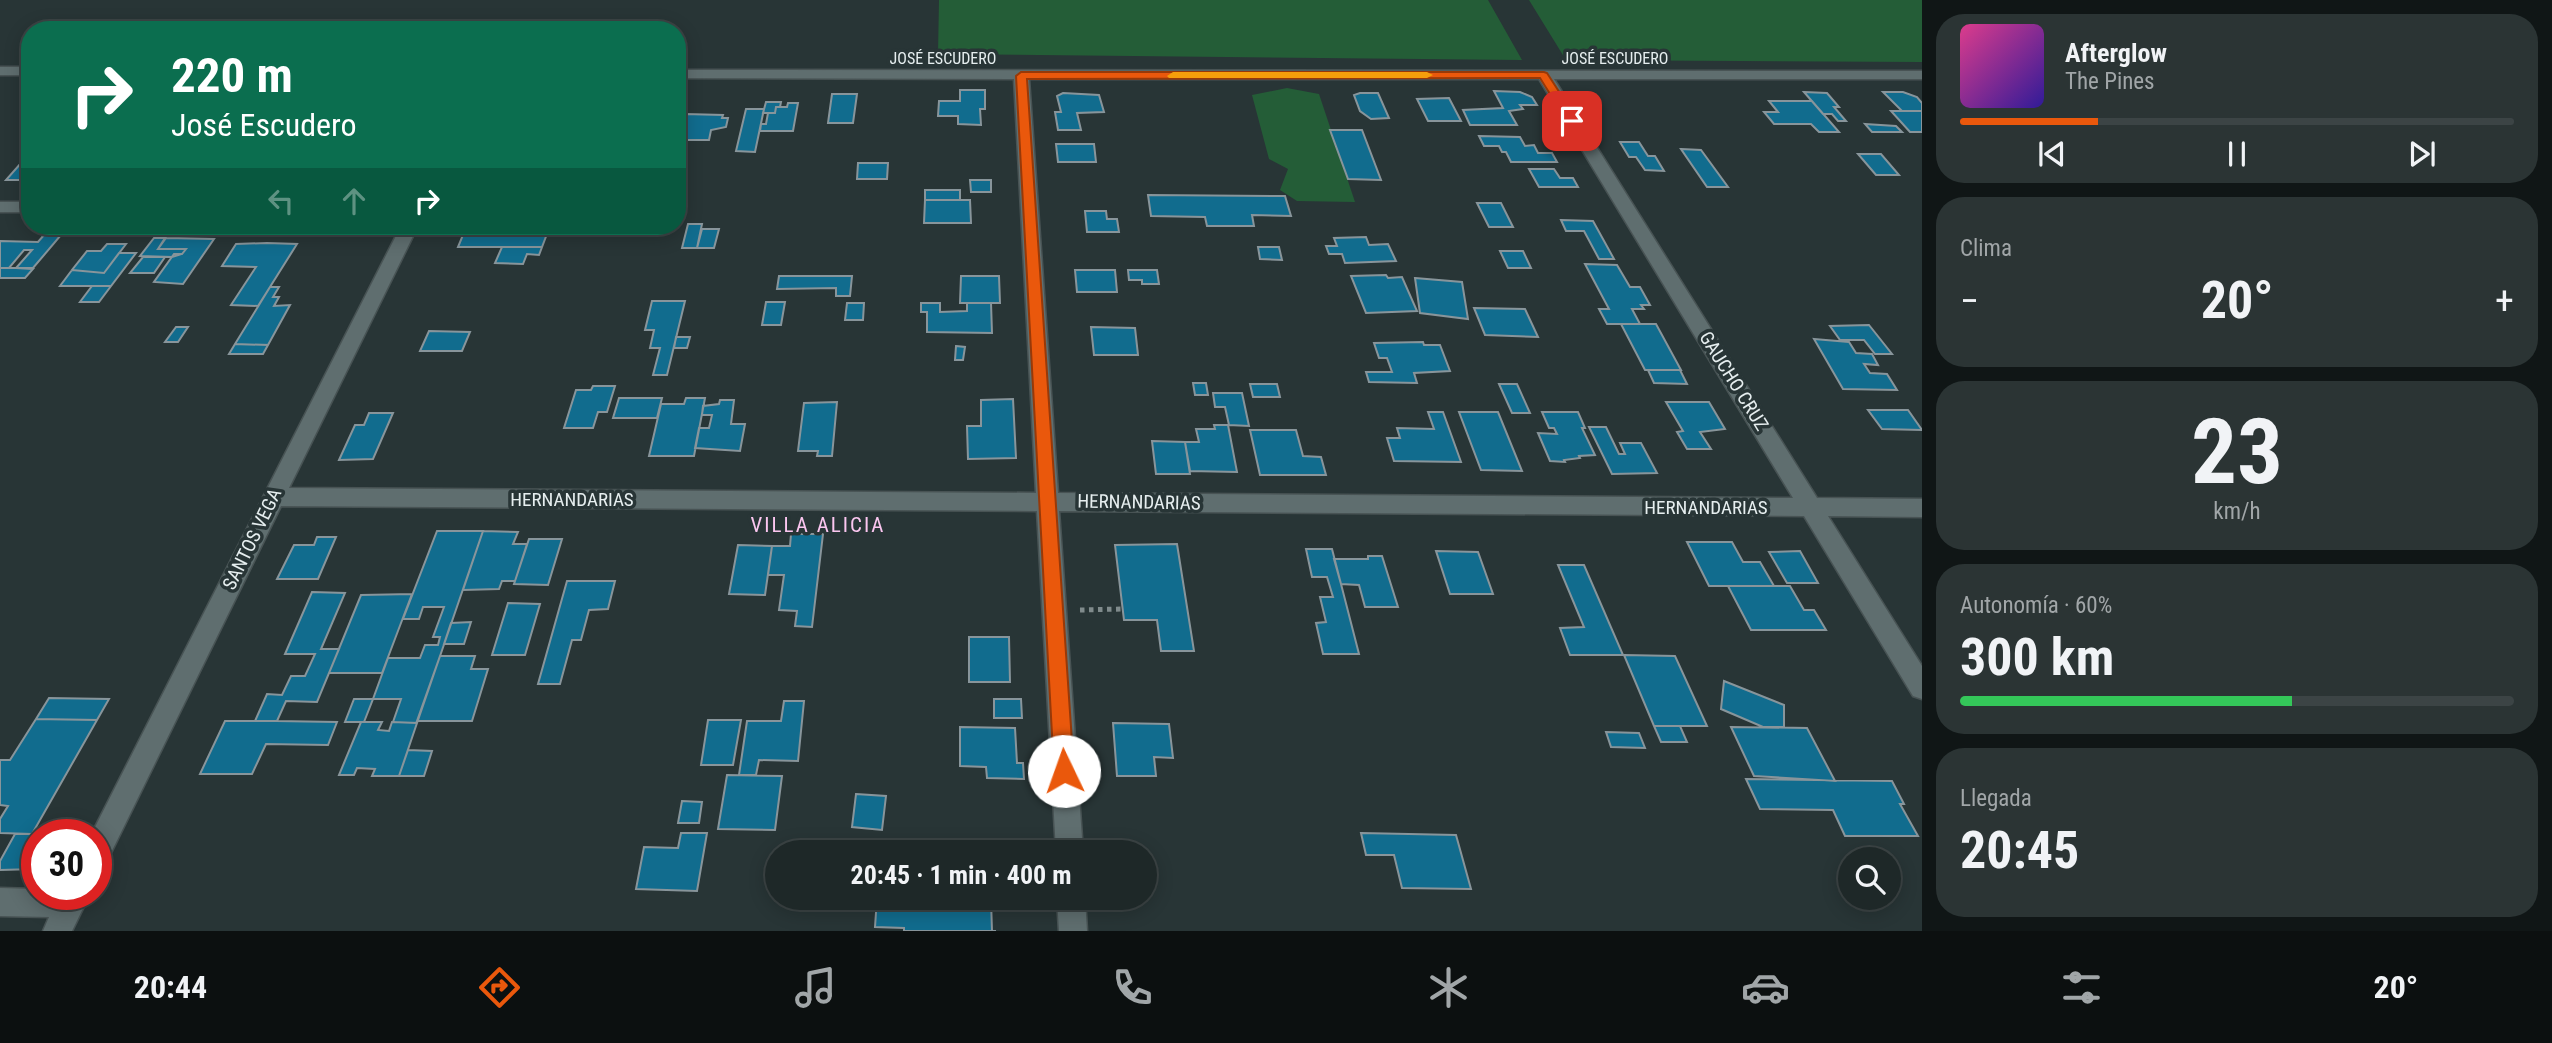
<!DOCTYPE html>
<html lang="es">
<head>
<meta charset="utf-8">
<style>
	body { margin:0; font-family:"Roboto Condensed",sans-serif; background:#2b3434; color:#f1f3f6; height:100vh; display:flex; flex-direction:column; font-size:26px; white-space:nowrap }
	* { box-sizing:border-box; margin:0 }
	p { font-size:23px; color:#a1a6a8 }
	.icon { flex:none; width:38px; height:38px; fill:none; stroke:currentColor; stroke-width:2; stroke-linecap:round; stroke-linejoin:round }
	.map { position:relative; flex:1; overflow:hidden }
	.drawer { display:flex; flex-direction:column; gap:14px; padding:14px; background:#101616; width:630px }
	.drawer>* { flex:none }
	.banner { position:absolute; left:21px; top:21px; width:665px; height:214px; border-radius:28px; box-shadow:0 4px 18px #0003,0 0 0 2px #3c4445; background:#0b6e4f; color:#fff; overflow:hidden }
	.buttons { position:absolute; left:1838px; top:847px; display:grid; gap:14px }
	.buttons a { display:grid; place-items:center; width:63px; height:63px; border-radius:50%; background:#1e2828; box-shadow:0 4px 18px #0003,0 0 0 2px #3c4445; font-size:35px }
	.speed { position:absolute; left:21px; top:819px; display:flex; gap:14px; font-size:35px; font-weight:700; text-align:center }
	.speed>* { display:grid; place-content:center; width:91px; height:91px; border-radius:50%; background:#1e2828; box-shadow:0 4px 18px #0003,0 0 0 2px #3c4445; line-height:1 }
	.speed .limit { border:10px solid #d22; background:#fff; color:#111 }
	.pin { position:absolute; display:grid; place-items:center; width:60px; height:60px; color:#fff; margin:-30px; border-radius:14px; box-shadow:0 4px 10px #0006 }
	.me { position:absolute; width:77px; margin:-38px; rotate:357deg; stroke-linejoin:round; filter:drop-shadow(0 0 5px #0008) }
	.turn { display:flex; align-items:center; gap:24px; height:147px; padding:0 35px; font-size:32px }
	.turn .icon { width:91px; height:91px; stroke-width:2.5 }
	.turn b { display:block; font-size:49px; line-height:60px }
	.lanes { display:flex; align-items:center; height:66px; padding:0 35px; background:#0003; justify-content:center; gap:35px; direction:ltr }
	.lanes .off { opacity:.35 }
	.big { font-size:52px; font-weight:700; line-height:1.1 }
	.drawer .widget { flex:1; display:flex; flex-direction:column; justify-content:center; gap:10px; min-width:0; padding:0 24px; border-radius:28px; background:#2b3434 }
	.drawer .dial { align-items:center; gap:0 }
	.dial b { font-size:91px; line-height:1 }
	.song { display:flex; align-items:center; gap:21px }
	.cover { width:84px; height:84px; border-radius:10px; background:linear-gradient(135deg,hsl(330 70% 55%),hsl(250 70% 35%)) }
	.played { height:7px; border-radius:4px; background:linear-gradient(90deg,#ea580c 25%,#3c4445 25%) }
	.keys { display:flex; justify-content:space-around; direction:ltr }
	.heat { display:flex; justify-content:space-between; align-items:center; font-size:38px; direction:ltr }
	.charge { height:10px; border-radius:5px; background:linear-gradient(90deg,#34c759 60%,#3c4445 0) }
	.trip { position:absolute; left:765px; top:840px; width:392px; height:70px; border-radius:35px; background:#1e2828; box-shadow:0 4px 18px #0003,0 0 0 2px #3c4445; font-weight:700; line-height:70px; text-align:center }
	.tabs { display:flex; height:112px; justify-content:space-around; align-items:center; background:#0c1010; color:#a1a6a8 }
	.tabs .icon { width:49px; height:49px }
	.tabs .selected { color:#ea580c }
	.tabs b { font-size:32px; color:#f1f3f6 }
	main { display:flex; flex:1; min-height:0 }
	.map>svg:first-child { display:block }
	.green { fill:#245d37 }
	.building { fill:#116c8e; stroke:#88959b; stroke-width:2 }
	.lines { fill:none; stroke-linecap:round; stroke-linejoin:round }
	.minor-casing { stroke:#485354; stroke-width:3 }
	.path { stroke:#808b8c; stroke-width:5; stroke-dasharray:4.5 4.5; stroke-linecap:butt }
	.minor { fill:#5f6e6f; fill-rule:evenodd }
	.route { fill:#ea580c; stroke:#983908; stroke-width:2 }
	.slow { fill:#f59e0b }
	.labels { text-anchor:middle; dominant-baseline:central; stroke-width:7; stroke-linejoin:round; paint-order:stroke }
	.far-street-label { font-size:16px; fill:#e6eeef; stroke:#283536 }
	.street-label { font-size:19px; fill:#e6eeef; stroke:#283536 }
	.neighbourhood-label { font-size:21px; letter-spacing:2px; fill:#fbc6f0; stroke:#283536 }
</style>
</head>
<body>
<main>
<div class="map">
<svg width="1922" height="931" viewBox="0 0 1922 931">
	<rect width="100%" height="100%" fill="#283536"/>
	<!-- green -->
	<path class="green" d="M939 0H1488L1522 60 938 54Z
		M1529 0H1922V62L1566 60Z
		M1287 88 1319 94 1355 202 1297 201 1280 190 1288 169 1269 159 1252 95Z"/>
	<!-- building -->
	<path class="building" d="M960 90H985V109H980L981 125 958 124V116H938L939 101H960Z
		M1494 91 1520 92 1532 97 1537 105H1520L1523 109 1509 111 1517 125H1470L1463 110 1503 108Z
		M1804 92 1827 93 1839 107H1834L1846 121H1838L1832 114H1823Z
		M1883 92H1903L1917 97 1922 103V111H1902Z
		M1063 93 1099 95 1104 112 1077 113 1081 130H1058L1055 112H1061L1057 96Z
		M1360 93H1378L1389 118 1371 119 1360 111 1354 95Z
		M832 94H857L853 123H828Z
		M1449 98 1461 121H1428L1417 99Z
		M1769 101H1812L1839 132H1819L1811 124H1774L1764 112H1778Z
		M766 102H781L780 107H776L775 113H763Z
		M788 103H798L793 131H760L761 124H766L768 113H775L776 107H787Z
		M746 109H764L755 152 736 151Z
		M1891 111H1922V132H1910Z
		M685 114 723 115 722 118H728L726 127 711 130 709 140H677Z
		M1865 124 1896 126 1902 132H1872Z
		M1330 130H1362L1381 180 1348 179Z
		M1479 136 1520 137 1525 146 1534 145 1538 153H1552L1557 162H1511L1506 152H1502L1499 146H1484Z
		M1620 142H1639L1648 156H1655L1664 171 1645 170 1636 157H1629Z
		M1056 144H1094L1096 162H1058Z
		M1681 149 1701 150 1728 187H1707Z
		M1858 154H1881L1899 175H1876Z
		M21 163H30V180H6Z
		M858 163H888L887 179H857Z
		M1529 169H1554L1560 178H1573L1578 187H1539Z
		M970 180H991V192H971Z
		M925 190H960V200H925Z
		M1148 195 1285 196 1291 216 1252 215 1254 226H1207L1205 217 1151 216Z
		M925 200H970L971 223H924Z
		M1477 203H1501L1513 227H1489Z
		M1085 211H1106L1107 219H1117L1119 232H1087Z
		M1561 220 1593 221 1614 259H1599L1584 231H1566Z
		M688 224H702L697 248H682Z
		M532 226H550L542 247H458L465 230H530Z
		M702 229H719L714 248H697Z
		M44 235H61L33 268H16L32 250H24L9 268H0V241L38 242Z
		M1366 237 1369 245 1388 244 1396 261 1345 263 1342 254H1329L1326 246H1337L1334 238Z
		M154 238H165L158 249H186L182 254 172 257 140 256Z
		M166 238 214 239 183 284 154 282 174 254H182L186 249H158Z
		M267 243 297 244 258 306 231 305 256 267 222 266 236 244Z
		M107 244H126L104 273 72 270 87 251H101Z
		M502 247H542L539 255 527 254 523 264 495 263Z
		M1258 247H1279L1282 260 1260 259Z
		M1500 251H1523L1531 268H1508Z
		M119 253H136L111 286H60L72 270 104 273Z
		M143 257H165L154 273H130Z
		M1585 264 1617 265 1630 287H1640L1650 305H1641L1644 309H1632L1640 324H1607L1599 309H1609Z
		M0 268H16L33 269 25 278H0Z
		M1075 270H1115L1117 292H1077Z
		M1128 270H1157L1159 284H1142V280H1129Z
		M1386 275 1388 278 1402 277 1417 311 1366 313 1351 276Z
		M779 276H852L850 296H836V288L777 289Z
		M961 276H999L1000 303H960Z
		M1415 278 1462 282 1468 319 1420 313Z
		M92 286H111L99 302H80Z
		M270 287H279L273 297H279L274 306 290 305 268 345 235 344Z
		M652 301H685L667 375H653L660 348H650L654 330H645Z
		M766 302H785L781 325H762Z
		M847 303H864L863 320H845Z
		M921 303H940V312L967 311V303H991L992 333 927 332V312H921Z
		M1474 308 1525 309 1538 337 1485 335Z
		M1621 324H1656L1681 370H1645Z
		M1869 325 1892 354H1875L1864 340H1840L1830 326Z
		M176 327H188L178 342H165Z
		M1091 327 1135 328 1138 355H1094Z
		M429 331 470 332 462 351H420Z
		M676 337H690L687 348H674Z
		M1814 339 1849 342 1856 353 1872 354 1878 365 1864 364 1870 373 1887 374 1897 390 1843 389Z
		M1423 342 1424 345H1440L1450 371 1414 373 1417 383 1369 382 1366 372H1392L1387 358H1379L1374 343Z
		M235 344 268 345 263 354H229Z
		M956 346 965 347 963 360H955Z
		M1648 370H1680L1687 384 1654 383Z
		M1193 383H1206L1208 395H1195Z
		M1250 384H1277L1280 397H1253Z
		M1499 384H1517L1530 413H1512Z
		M593 386H615L607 412H598L593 428H564L576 390H591Z
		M1213 393H1242L1249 426 1229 425 1225 407H1215Z
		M619 398H662L657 418H613Z
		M686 398H705L694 456H649L661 404H684Z
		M1013 399 1016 458 968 459 967 426H981V400Z
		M720 400H734L731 424H745L740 451 695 448 699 428H709L712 415H702L703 406 719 404Z
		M837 402 832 456H817L818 451H798L804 403Z
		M1666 402H1709L1725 429 1700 432 1711 449H1687L1677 432 1683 431Z
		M1868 410H1908L1922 430 1882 429Z
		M1428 412H1443L1461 462 1394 461 1387 438H1400L1397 428 1434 429Z
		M1459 412H1498L1522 471 1481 470Z
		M1542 412H1578L1585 428H1582L1595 455 1579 456 1580 458 1564 460 1565 462 1550 461 1538 433 1557 434 1554 428H1549Z
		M369 413H393L373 459 339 460 355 425H364Z
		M1214 425H1228L1237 472 1190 471 1185 442H1199L1196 429H1215Z
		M1589 427H1606L1619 454H1625L1620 443H1641L1657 473 1612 474Z
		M1250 430H1296L1303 456 1321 457 1326 475H1260Z
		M1152 441 1185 442 1190 474H1156Z
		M437 531H483L417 723 393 722 401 699H373L388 658H420L425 645H438L440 637H433L444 607H423L419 619H403Z
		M483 531 518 532 513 544H527L515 581H502L499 589 463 590Z
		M791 534H823L812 627 795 626 797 611 779 610 784 575H768L772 546H790Z
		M317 537H336L318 579H277L294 545H314Z
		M529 539H562L548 585 514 584Z
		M1687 542H1732L1743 562H1760L1774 586H1709Z
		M1177 544 1194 651H1161L1157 620H1124L1115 545Z
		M738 545 772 546 765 595 729 594Z
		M1306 549H1332L1359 654H1323L1316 623 1326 622 1320 597H1333L1327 577H1312Z
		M1436 551 1478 552 1493 594H1450Z
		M1800 551 1818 583H1787L1769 552Z
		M1368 556H1382L1398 607H1365L1359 585 1341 584 1334 559H1368Z
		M1558 565H1584L1623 655H1570L1560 628 1584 627Z
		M567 581H615L608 609 589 610 581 640H572L560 684H538Z
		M1728 586H1790L1804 610H1814L1826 630H1751Z
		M312 592 345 593 321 649H339L317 702 286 701 277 721H255L267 694 282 695 291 676H305L315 654H285Z
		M412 594 382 673H329L361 595Z
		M508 603 540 604 525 655H492Z
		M471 622 464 644H444L451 623Z
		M969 637H1009L1010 682H969Z
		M1624 655 1675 656 1707 726H1654Z
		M440 656H475L471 669H488L472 721H417Z
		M1724 681 1784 705V727H1763L1721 709Z
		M49 698 109 699 97 720 36 719Z
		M354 699H373L364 722H345Z
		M994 699H1021L1022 718H994Z
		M784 701H804L798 761 759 760 756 775H739L747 721H781Z
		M36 719 97 720 32 834 0 833V819L8 806 0 805V760H10Z
		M708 720H741L733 765H701Z
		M225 721H276L337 722 328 745 266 744 252 774H200Z
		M361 722H382L378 730 389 731 392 722 417 723 399 776H372L375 769 357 768 354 775H339Z
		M1113 723 1169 724 1173 758 1154 757 1156 776H1117Z
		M1654 726H1680L1687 742H1661Z
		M960 727 1015 728 1017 763H1023L1024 779 987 778 986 767 960 766Z
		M1731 727 1807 728 1835 781 1754 776Z
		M1606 732 1639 733 1645 748 1611 747Z
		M408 750 432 751 424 776H399Z
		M727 775 782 776 775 830 718 829Z
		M1746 779 1892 781 1904 804H1900L1918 836H1845L1833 810 1760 809Z
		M856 794 886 796 882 830 852 827Z
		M682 801 702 802 699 823H678Z
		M681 833H707L697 891 636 889 644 847 678 848Z
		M1361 833 1456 835 1471 889 1402 888 1394 855H1366Z
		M15 834H56L37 835 36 869 0 870V861Z
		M877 898 991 900 992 931H996H904V928L875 927Z"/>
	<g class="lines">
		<defs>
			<path id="minor" d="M0 67H30V75H0Z
				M677 70 1922 71V79H1554L1817 498 1922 499V517L1828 516 1922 666V699L1913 696 1804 516 1059 511 1083 852H1056L1037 511 281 506 106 863 96 866V835H91L401 226H418L289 488 1036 493 1014 79 677 78ZM1029 79H1539L1793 498 1058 493Z
				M0 202H30V212H0Z
				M0 888 37 889V894H90L72 931H43L49 917 0 916Z
				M1057 898H1085L1087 931H1059Z"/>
		</defs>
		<!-- minor casing -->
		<use href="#minor" class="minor-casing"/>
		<!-- path -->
		<path class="path" d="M1080 610 1123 609"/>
		<!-- minor -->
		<use href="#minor" class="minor"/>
	</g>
	<!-- route -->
	<path class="route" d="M1021 72H1544L1547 73 1578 121 1568 123 1540 78 1027 79 1074 771 1071 778 1064 781 1057 778 1054 771 1016 76Z"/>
	<!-- slow -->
	<path class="slow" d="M1173 72H1427L1433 75 1427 78H1169L1167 76Z"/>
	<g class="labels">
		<!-- far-street labels -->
		<g class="far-street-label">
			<text x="943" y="58">JOSÉ ESCUDERO</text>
			<text x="1615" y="58">JOSÉ ESCUDERO</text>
		</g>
		<!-- street labels -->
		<g class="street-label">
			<text transform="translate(1734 381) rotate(58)">GAUCHO CRUZ</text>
			<text x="572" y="499">HERNANDARIAS</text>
			<text transform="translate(1139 502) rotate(1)">HERNANDARIAS</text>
			<text x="1706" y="507">HERNANDARIAS</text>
			<text transform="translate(252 539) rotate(-64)">SANTOS VEGA</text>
		</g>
		<!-- neighbourhood labels -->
		<g class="neighbourhood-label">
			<text x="818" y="525">VILLA ALICIA</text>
		</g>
	</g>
</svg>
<div class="buttons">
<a><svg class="icon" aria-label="search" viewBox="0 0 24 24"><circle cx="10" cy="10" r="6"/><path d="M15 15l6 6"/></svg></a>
</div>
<div class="speed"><div class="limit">30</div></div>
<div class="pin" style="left:1572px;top:121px;background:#d93025"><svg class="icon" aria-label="arrive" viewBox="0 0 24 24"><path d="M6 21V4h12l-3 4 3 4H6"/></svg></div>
<svg class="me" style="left:1064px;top:771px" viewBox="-20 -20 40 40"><circle r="19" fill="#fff"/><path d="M0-13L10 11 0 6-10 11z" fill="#ea580c"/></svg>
<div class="trip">20:45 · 1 min · 400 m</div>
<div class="banner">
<div class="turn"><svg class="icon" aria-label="right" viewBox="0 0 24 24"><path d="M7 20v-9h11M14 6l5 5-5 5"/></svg><div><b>220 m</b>José Escudero</div></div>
<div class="lanes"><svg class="icon off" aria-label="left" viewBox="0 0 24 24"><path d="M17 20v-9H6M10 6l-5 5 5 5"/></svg><svg class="icon off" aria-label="ahead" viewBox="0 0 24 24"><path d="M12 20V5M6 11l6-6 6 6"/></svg><svg class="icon" aria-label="right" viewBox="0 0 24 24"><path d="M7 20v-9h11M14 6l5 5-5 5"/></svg></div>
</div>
</div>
<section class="drawer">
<div class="widget">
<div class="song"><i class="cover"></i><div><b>Afterglow</b><p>The Pines</p></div></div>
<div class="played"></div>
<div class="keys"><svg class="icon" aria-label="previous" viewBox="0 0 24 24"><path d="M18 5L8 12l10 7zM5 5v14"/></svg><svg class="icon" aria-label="pause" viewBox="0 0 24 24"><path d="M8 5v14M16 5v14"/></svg><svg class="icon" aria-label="next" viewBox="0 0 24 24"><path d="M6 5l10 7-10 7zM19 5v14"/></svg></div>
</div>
<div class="widget"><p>Clima</p>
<div class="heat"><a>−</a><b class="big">20°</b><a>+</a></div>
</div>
<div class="widget dial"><b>23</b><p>km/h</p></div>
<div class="widget"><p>Autonomía · 60%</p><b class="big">300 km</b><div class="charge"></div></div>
<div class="widget"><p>Llegada</p><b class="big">20:45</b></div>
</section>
</main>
<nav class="tabs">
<b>20:44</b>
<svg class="icon selected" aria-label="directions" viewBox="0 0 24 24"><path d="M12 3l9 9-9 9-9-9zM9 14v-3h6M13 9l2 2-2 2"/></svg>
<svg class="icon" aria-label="music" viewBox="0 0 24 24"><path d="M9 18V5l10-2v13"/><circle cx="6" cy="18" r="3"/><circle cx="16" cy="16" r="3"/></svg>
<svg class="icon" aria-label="phone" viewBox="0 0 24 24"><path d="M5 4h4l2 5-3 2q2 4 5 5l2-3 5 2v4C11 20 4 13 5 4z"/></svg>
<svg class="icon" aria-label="climate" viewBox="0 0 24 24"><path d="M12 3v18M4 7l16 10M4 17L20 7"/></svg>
<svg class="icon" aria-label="car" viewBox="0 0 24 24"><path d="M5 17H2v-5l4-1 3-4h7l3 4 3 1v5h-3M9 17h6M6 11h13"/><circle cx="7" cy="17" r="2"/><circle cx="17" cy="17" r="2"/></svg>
<svg class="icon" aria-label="filters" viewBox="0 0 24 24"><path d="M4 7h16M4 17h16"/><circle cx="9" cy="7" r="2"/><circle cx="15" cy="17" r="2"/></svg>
<b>20°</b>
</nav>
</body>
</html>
